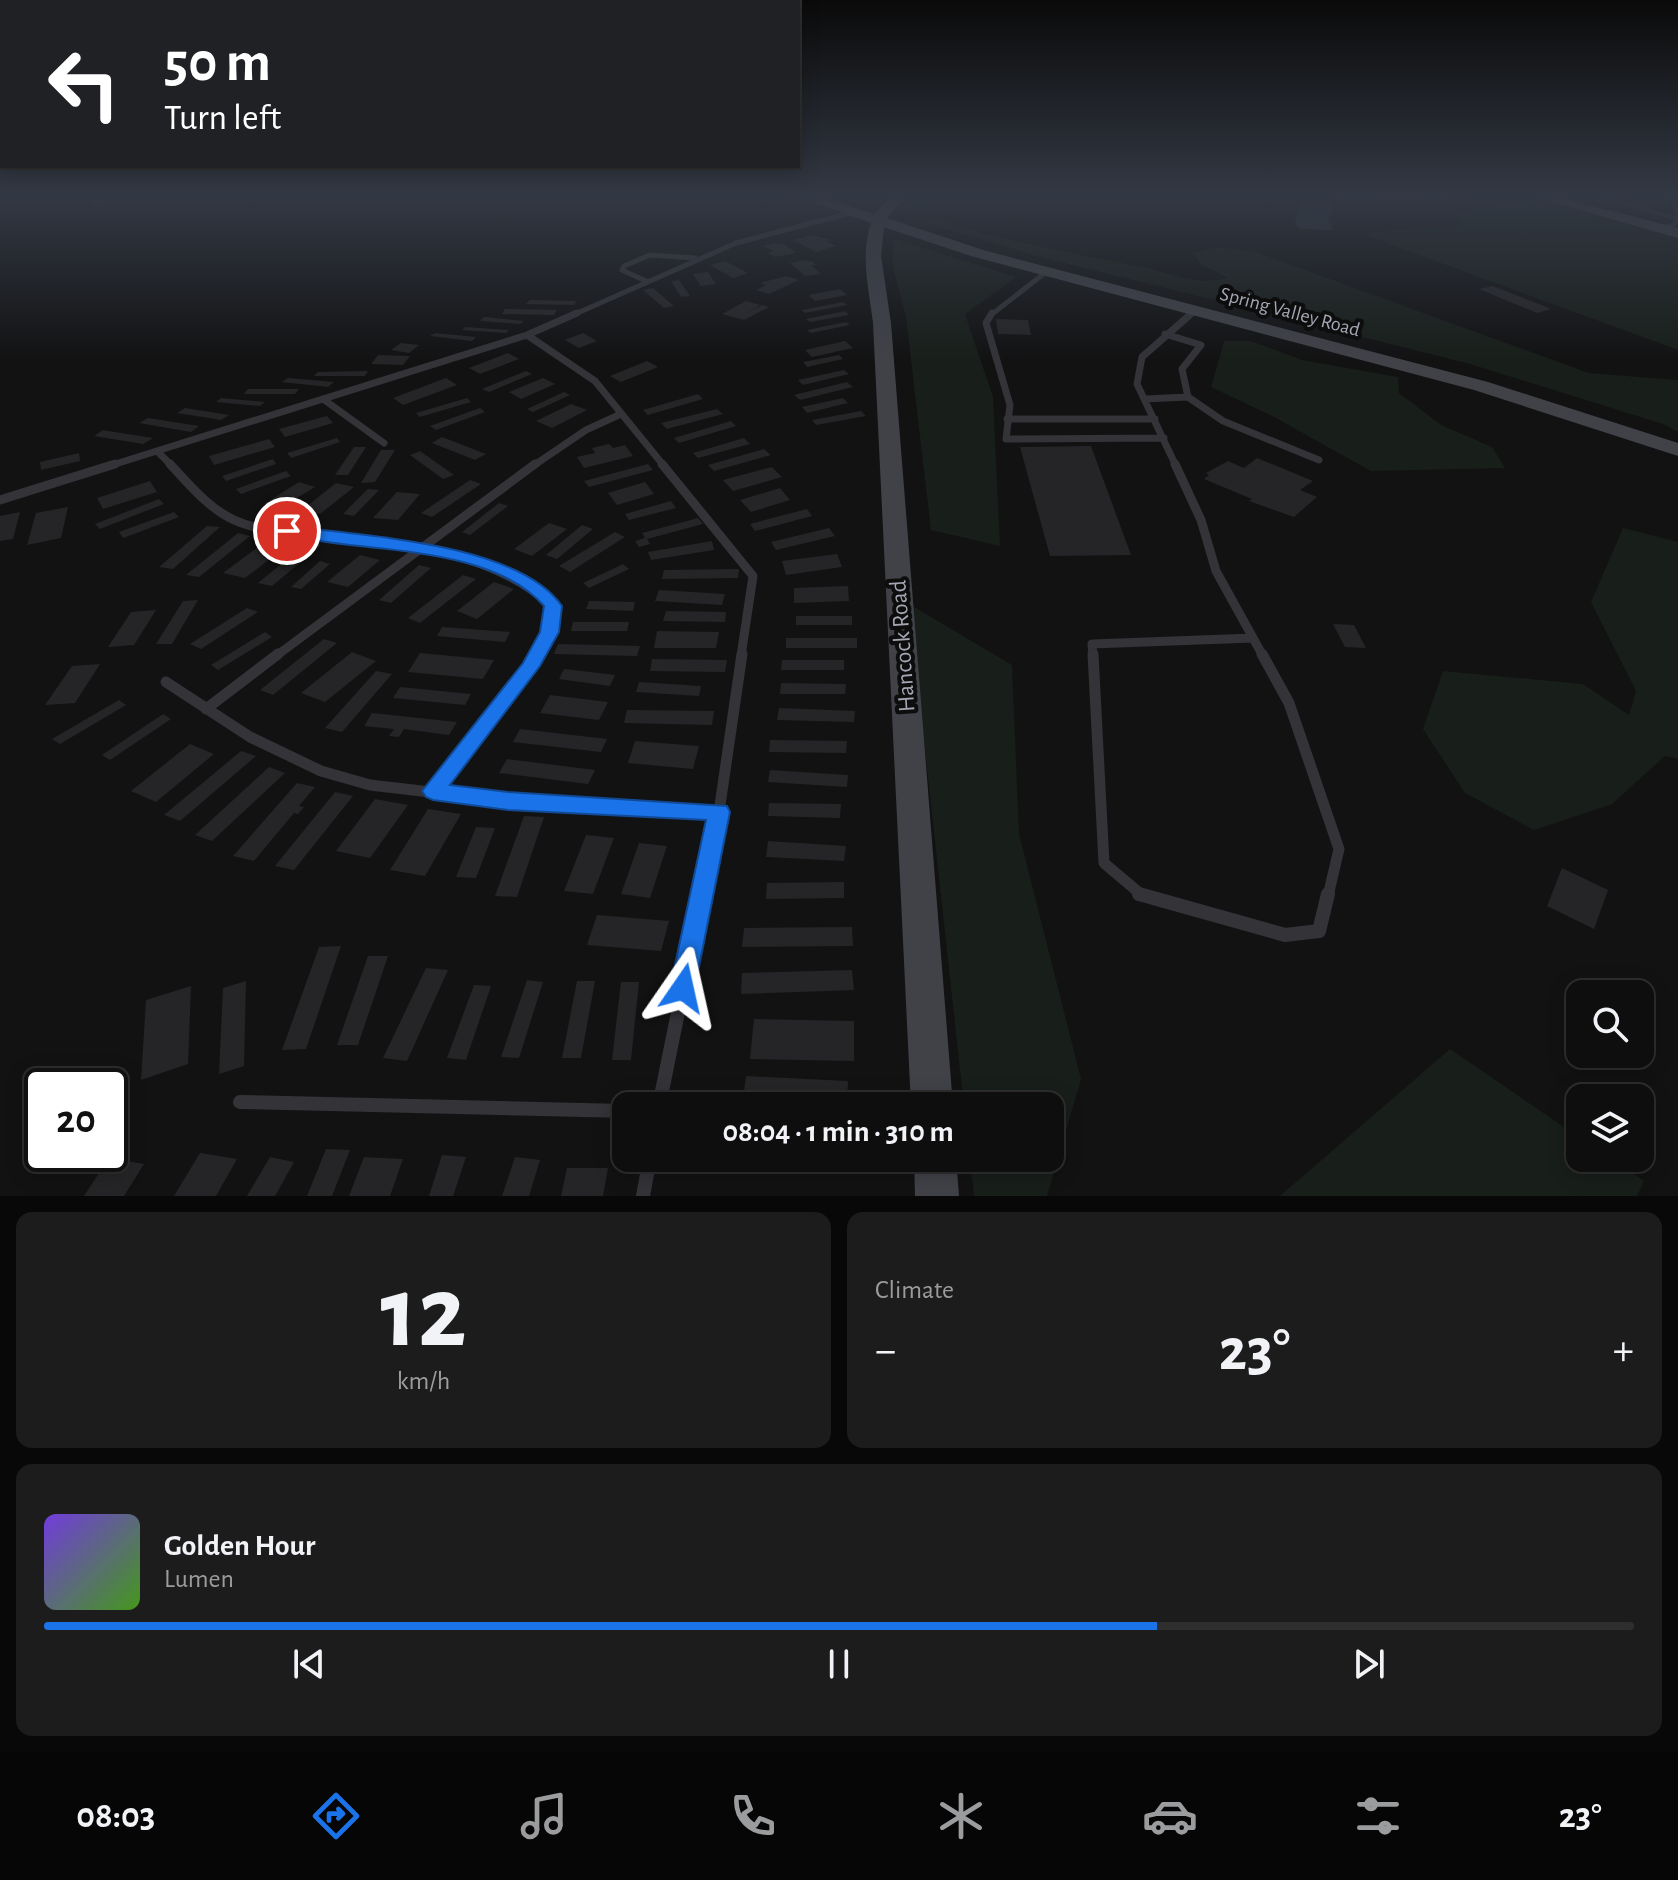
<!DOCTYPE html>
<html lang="en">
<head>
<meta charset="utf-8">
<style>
	body { margin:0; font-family:"Alegreya Sans",sans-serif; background:#1c1c1c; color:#f1f3f6; height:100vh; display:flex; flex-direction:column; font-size:30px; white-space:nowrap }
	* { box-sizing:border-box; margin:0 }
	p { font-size:26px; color:#9b9c9e }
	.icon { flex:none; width:44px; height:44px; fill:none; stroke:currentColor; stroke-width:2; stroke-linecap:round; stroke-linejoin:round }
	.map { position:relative; height:1196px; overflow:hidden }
	.sheet { display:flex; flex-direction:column; gap:16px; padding:16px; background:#080808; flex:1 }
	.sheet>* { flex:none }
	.top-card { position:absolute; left:0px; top:0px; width:800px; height:168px; box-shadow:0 4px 20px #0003,0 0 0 2px #2e2e2e; background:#202124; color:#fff; overflow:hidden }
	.buttons { position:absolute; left:1566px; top:980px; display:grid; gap:16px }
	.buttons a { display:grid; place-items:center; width:88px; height:88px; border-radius:16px; background:#0e0e0e; box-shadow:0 4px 20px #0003,0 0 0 2px #2e2e2e; font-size:40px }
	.speed { position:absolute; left:24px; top:1068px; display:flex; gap:16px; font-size:40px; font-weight:700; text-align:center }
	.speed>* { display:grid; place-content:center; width:104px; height:104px; border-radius:50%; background:#0e0e0e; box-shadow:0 4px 20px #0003,0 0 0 2px #2e2e2e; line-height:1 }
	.speed .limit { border:4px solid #111; border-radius:12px; background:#fff; color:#111 }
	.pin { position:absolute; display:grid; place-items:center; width:68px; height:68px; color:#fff; margin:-34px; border:4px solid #fff; border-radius:50%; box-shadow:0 2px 8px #0007 }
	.me { position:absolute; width:88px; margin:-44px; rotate:11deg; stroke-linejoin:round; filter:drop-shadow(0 0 6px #0008) }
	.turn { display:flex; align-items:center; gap:28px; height:168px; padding:0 32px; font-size:36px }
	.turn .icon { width:104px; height:104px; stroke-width:2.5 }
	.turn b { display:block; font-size:56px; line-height:68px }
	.big { font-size:60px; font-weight:700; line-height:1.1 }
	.sheet .widget { flex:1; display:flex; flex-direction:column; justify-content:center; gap:12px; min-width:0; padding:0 28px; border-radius:16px; background:#1c1c1c }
	.sheet .dial { align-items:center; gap:0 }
	.dial b { font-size:104px; line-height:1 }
	.song { display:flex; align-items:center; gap:24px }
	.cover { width:96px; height:96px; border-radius:12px; background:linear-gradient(135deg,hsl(260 70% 55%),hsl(100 70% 35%)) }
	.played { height:8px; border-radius:4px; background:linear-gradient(90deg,#1a73e8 70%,#2e2e2e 70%) }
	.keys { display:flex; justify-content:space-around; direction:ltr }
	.heat { display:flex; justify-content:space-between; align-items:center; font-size:44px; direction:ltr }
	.sheet .tiles { flex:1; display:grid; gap:16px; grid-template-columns:1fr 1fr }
	.widget:last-child { grid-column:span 2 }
	.trip { position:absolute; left:612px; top:1092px; width:452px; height:80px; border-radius:16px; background:#0e0e0e; box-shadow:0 4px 20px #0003,0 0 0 2px #2e2e2e; font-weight:700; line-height:80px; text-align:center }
	.tabs { display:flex; height:128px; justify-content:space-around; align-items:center; background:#060606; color:#9b9c9e }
	.tabs .icon { width:56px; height:56px }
	.tabs .active { color:#1a73e8 }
	.tabs b { font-size:36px; color:#f1f3f6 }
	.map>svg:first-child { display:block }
	.green { fill:#181e19 }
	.water { fill:#292f36 }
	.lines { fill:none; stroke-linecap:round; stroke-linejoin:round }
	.stream { stroke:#292f36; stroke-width:4 }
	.building { fill:#252527 }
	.lane-far4 { stroke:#333338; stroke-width:5 }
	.lane-far3 { stroke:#333338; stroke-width:7 }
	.lane-far2 { stroke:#333338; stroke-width:9 }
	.lane-far1 { stroke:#333338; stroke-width:11 }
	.lane { stroke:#333338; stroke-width:14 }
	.secondary { fill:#414248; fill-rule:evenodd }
	.route { fill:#1a73e8; stroke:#114b97; stroke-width:2 }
	.labels { text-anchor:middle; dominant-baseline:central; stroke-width:8; stroke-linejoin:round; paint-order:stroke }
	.far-street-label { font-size:20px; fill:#a4a7b3; stroke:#0d0d0e }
	.street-label { font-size:24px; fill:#a4a7b3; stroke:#0d0d0e }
</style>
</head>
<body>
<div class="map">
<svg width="1678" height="1196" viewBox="0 0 1678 1196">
	<rect width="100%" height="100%" fill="#121213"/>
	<!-- green -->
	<path class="green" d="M922 194H938L923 215C994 239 1065 252 1138 266 1173 273 1192 286 1228 278L1200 264 1193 253 1216 247 1253 251 1589 373 1678 380V432L1663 424 1470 364 1041 257 895 214Z
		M1533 200 1678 237V350L1365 235 1378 231 1459 226 1454 212Z
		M894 239 1016 277 965 314 993 397 1000 546 931 530 906 317 892 264Z
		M1224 341H1251L1302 360 1398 377 1399 393 1441 425 1492 447 1505 468 1371 471 1276 418 1211 387Z
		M1623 528 1678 542V759L1665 756 1612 804 1534 830 1465 793 1423 729 1443 671 1583 684 1629 715 1636 691 1591 602Z
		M909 604 1012 665 1019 834 1081 1079 1047 1196H974L970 1158H1050V1106H964Z
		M1450 1049 1580 1138V1158H1610L1644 1181 1637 1196H1280Z"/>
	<!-- water -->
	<path class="water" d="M1306 203 1330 205 1333 209 1328 219 1333 230 1300 229 1295 223 1299 205Z"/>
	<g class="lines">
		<!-- stream -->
		<path class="stream" d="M1593 194 1678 219"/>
	</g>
	<!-- building -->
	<path class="building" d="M119 194H134L140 199 109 202 112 205 95 208 85 202Z
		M812 235 832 240 826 241 836 246 816 252 793 240Z
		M775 243 784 244 796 253 775 257 768 253 774 251 763 246Z
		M805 260 813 262 816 265H811L821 274 805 276 790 263Z
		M725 261 748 273 733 278 710 265Z
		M708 272 716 284 701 286 693 274Z
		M786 276 799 280 769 294 756 290 766 285 760 283Z
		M679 280 690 296 681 297 671 281Z
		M1493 286 1551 309 1537 313 1479 289Z
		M653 288 674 306 664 308 643 290Z
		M840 289 847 295 815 301 809 295Z
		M530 300 577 301 574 305 526 304Z
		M746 301 760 305 747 313 762 305 769 307 744 320 722 314Z
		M843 302 847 305 805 313 802 310Z
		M505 309 557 310 554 315 502 314Z
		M845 311 849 315 810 322 806 319Z
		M484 317 524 321 520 324 480 321Z
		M996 319 1028 320 1031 335 998 334Z
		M846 322 850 325 811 333 807 330Z
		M465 327 509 330 506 333 462 330Z
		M435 333 476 337 472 341 430 336Z
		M583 333 597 341 579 348 565 340Z
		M845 341 853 348 812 357 805 350Z
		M401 343 419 345 409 353 391 350Z
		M508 353 519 359 480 374 469 368Z
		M378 355 410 356 403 365 371 364Z
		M839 355 843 359 807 367 803 362Z
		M647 361 658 367 621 382 610 376Z
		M844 370 849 374 803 385 798 380Z
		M368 371 365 376H314L318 372Z
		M526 371 532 374 489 392 482 389Z
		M288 378 334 382 328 387 282 382Z
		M446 378 457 385 403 405 393 398Z
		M543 378 555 384 521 399 509 392Z
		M847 382 853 387 800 400 794 395Z
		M248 389H299L295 394H244Z
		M564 392 570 395 533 412 527 409Z
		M698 394 703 399 648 415 643 410Z
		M221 398 265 402 260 406 216 402Z
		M467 398 471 402 420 417 416 413Z
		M843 398 848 403 807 413 802 407Z
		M571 404 587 410 552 428 536 421Z
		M185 408 229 415 221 420 177 413Z
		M480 408 485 412 436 430 430 426Z
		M717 409 723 414 667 429 661 423Z
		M861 411 866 416 816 425 812 420Z
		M327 416 333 423 285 437 279 429Z
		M148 418 199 426 191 432 139 423Z
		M731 421 736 426 679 443 674 438Z
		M103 430 108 431 153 438 143 444 94 436Z
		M442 437 486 454 475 460 432 443Z
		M337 438 340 442 291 458 287 453Z
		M744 438 750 444 698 458 693 453Z
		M269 439 275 447 214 465 209 456Z
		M609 444 613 448 625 445 633 456 584 468 577 457 595 453 592 448Z
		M1091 446 1131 555 1050 556 1020 447Z
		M354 447H366L348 475H335Z
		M764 449 771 455 714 471 708 465Z
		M381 450H395L375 482 361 483Z
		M420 451 454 475 443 479 410 455Z
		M79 453 80 461 41 470 40 462Z
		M1257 458 1313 481 1300 490 1317 497 1294 517 1249 501 1252 499 1204 479 1209 475 1206 473 1228 461 1244 468Z
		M273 459 276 464 226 481 222 476Z
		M648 464 653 470 589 487 584 481Z
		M772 467 782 477 733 491 723 480Z
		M286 471 291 476 241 494 236 489Z
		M470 480 481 484 432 517 421 513Z
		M150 481 157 492 103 509 97 498Z
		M299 482 315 487 279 509 264 504Z
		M645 482 654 494 617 505 608 493Z
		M336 483 354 487 320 514 302 510Z
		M780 488 790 500 751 512 740 500Z
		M368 489 379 490 354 516 343 514Z
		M397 492 420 494 398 520 373 518Z
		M159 499 164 504 100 529 95 524Z
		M671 501 676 508 629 520 625 514Z
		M499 503 508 506 470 535 462 532Z
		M68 507 61 538 27 545 36 513Z
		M807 509 812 516 755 531 750 524Z
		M20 512 13 539 0 541V516Z
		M174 512 179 517 123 538 119 532Z
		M698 518 703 524 647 539 650 544 639 547 635 541 645 538 642 533Z
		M549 523 567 529 532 556 514 549Z
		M582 525 593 529 557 559 546 555Z
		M207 526 220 527 173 569 159 567Z
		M829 528 835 536 776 550 771 542Z
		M615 532 625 537 570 572 559 566Z
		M238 533 250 536 199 577 186 575Z
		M712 541 714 550 651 560 648 552Z
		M308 542 321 545 272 586 258 583Z
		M262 544 283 549 245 578 223 573Z
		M837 554 842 567 786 575 782 561Z
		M360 555 380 560 348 587 327 582Z
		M320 561 330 564 301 589 291 587Z
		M623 564 629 569 589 588 583 583Z
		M419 565 431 568 391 603 379 600Z
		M739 569 738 578 662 579 664 570Z
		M463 575 476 579 420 623 408 618Z
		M494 582 514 589 477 619 457 611Z
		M848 586 849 601 794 603V588Z
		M659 590 725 594 722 605 655 601Z
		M198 600 172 644H156L183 601Z
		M589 601 635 602 633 611 586 609Z
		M247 608 258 612 201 649 190 644Z
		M156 610 134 645 108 647 131 612Z
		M666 611 726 612 725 622 663 621Z
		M796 616H852V625H796Z
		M573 622H629L627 631H571Z
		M1333 624 1354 625 1366 648 1345 647Z
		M442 627 510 632 505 642 437 636Z
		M657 631 719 632 716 648H654Z
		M265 632 272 637 218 670 211 665Z
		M786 638H857V648H786Z
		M324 639 337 643 273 695 260 690Z
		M558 644 640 646 637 656 554 654Z
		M352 652 376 661 325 702 301 693Z
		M420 653 494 660 483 679 408 672Z
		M652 659 727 660 725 672 650 671Z
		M782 660H844V670H781Z
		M100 664 75 703 45 705 72 666Z
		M564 669 615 675 610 686 559 679Z
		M376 671 392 674 342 732 325 728Z
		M639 682 701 686 699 696 636 692Z
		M781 683 846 684 845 694H780Z
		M400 687 471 694 465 705 393 698Z
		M550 695 608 702 599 720 540 713Z
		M119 700 126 705 60 744 52 739Z
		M779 708 855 711 854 722 777 720Z
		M627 710 714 711 712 725 624 723Z
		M372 713 457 722 449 735 404 729 399 737 389 736 394 729 364 726Z
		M163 714 171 719 110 760 102 755Z
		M520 729 607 739 601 752 513 742Z
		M770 740 847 741 846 753 769 752Z
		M635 741 699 746 693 769 628 763Z
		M190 744 214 754 156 802 131 791Z
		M241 751 256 756 180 821 164 815Z
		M507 759 595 770 588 784 499 773Z
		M269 767 285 773 212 841 195 835Z
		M770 770 848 775 847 787 768 782Z
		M297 783 315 787 299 806 304 807 298 814 294 813 254 861 233 856Z
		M335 792 353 796 294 870 275 866Z
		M375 799 408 805 370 858 336 851Z
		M769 803 841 804 840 818 768 816Z
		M428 809 461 814 425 876 390 870Z
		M524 816 544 817 517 897 495 896Z
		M476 827 495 828 476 878 456 877Z
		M586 835 614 838 593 894 564 891Z
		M768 841 846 846 844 861 766 857Z
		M639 843 667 846 650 898 621 894Z
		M1562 868 1608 890 1594 929 1547 906Z
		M844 882V898L766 899 767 883Z
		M597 915 669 921 661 951 587 945Z
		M852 927 853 946 742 947 744 928Z
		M341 946 306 1049 282 1050 319 947Z
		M368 956H388L358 1045H337Z
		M426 968 448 970 407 1061 383 1058Z
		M852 970 854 990 741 994 742 973Z
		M527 980 543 982 519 1058 501 1057Z
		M246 981 244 1066 219 1074 223 988Z
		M577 981H595L581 1058H562Z
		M621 982H639L631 1060H612Z
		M474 985 491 986 466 1060 447 1058Z
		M191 986 188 1064 141 1080 146 1000Z
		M754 1019 854 1021V1061L750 1059Z
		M746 1076 848 1081 847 1105 743 1099Z
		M326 1149 350 1150 332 1196H307Z
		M200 1153 237 1159 216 1196H174Z
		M442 1155 466 1157 453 1196H429Z
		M270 1157 294 1162 275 1196H247Z
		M364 1157 403 1159 390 1196H349Z
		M515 1157 540 1160 529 1196H502Z
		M109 1158 144 1164 124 1196H84Z
		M567 1168H608L603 1196H561Z"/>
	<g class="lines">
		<!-- lane-far4 -->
		<path class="lane-far4" d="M1322 194 1409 197 1456 194
			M1670 194 1678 212
			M1664 229 1675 224 1678 215
			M646 281 622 270 624 266 650 255 695 258
			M573 315 736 243 850 213
			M991 315 1046 272
			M1190 315 1195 310"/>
		<!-- lane-far3 -->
		<path class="lane-far3" d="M992 313 986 323 1010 405 1006 439 1164 438
			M1165 334 1201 345 1182 369 1188 397 1223 421 1319 460
			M527 335 595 381 664 466
			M323 399 384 443
			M1145 399 1188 397
			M1007 419H1155
			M158 452 172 466
			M109 466 527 335 577 313
			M533 466 586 430 621 414
			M1176 466 1137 384 1142 357 1192 313"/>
		<!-- lane-far2 -->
		<path class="lane-far2" d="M170 464C189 484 208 508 234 520 258 531 286 531 312 534 398 544 485 547 553 606L549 632 535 656
			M662 464 753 576 741 656
			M1175 464 1201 520 1216 571 1263 656
			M0 500 115 464
			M276 656 535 464
			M1093 656 1092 644 1253 638"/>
		<!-- lane-far1 -->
		<path class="lane-far1" d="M1093 654 1104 863 1143 896
			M1262 654 1289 703 1339 849 1328 896
			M166 682 250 737 321 771 370 785 508 801 719 812
			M206 709 278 654
			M433 791 537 654
			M702 896 719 812 742 654"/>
		<!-- lane -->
		<path class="lane" d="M1139 894 1285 935 1319 931 1328 894
			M240 1102 626 1111
			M659 1106 702 894
			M643 1196 650 1158"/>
		<!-- secondary -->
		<path class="secondary" d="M791 194H811L874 214 893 194H908L887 218 983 250 1488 382 1678 443V456L1474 390 971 256 884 227 881 256 891 323 953 1106H911L873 323C869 290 860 255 871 223Z
			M1523 194H1545L1678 228V238Z
			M914 1158H956L959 1196H915Z"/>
	</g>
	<!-- sky -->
	<linearGradient id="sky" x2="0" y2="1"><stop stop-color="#0a0a0a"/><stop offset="0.54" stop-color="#333944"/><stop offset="1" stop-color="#333944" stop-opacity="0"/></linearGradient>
	<rect width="1678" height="361" fill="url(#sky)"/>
	<!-- route -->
	<path class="route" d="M287 526C361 536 517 542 562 606L559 632 540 666 450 785 508 792 727 806 730 812 693 997 683 1000 674 997 670 988 706 820 508 810 433 800 426 797 422 791 523 663 540 632 544 606C488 542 359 554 281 534L279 531Z"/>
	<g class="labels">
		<!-- far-street labels -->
		<g class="far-street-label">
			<text transform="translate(1290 312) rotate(15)">Spring Valley Road</text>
		</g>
		<!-- street labels -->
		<g class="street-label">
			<text transform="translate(903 646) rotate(-94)">Hancock Road</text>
		</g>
	</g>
</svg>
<div class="buttons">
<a><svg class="icon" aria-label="search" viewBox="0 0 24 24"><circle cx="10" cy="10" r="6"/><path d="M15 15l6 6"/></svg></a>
<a><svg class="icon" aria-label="layers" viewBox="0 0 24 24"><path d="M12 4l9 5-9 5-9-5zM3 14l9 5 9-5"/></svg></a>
</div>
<div class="speed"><div class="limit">20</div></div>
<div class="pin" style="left:287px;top:531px;background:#d93025"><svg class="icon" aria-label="arrive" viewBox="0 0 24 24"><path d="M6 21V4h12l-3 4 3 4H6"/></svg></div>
<svg class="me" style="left:683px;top:988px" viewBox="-20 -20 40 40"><path d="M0-17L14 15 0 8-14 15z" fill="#1a73e8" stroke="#fff" stroke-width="4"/></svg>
<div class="trip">08:04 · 1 min · 310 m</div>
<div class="top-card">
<div class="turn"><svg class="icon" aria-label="left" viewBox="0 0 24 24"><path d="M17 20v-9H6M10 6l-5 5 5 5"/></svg><div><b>50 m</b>Turn left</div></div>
</div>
</div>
<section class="sheet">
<div class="tiles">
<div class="widget dial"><b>12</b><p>km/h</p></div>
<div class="widget"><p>Climate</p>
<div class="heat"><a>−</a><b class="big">23°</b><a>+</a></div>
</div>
<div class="widget">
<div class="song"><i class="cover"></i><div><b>Golden Hour</b><p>Lumen</p></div></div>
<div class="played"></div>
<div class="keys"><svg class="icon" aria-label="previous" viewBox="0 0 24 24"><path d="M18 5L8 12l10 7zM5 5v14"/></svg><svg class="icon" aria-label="pause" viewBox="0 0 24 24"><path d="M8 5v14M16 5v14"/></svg><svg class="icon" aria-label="next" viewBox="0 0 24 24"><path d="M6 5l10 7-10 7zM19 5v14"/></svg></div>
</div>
</div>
</section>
<nav class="tabs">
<b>08:03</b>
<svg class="icon active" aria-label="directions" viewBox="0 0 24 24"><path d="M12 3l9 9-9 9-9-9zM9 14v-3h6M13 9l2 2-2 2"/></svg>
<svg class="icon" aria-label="music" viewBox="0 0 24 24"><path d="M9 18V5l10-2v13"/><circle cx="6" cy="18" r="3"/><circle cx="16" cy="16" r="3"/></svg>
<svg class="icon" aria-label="phone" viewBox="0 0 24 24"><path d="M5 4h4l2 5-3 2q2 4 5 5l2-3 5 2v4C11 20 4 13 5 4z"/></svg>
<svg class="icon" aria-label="climate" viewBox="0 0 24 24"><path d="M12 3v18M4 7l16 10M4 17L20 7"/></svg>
<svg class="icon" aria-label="car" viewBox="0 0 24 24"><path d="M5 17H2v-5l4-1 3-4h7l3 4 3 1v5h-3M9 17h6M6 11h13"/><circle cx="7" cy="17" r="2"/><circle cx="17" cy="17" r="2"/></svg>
<svg class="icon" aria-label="filters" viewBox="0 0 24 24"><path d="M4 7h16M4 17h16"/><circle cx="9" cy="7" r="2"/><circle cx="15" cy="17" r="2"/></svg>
<b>23°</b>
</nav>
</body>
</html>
